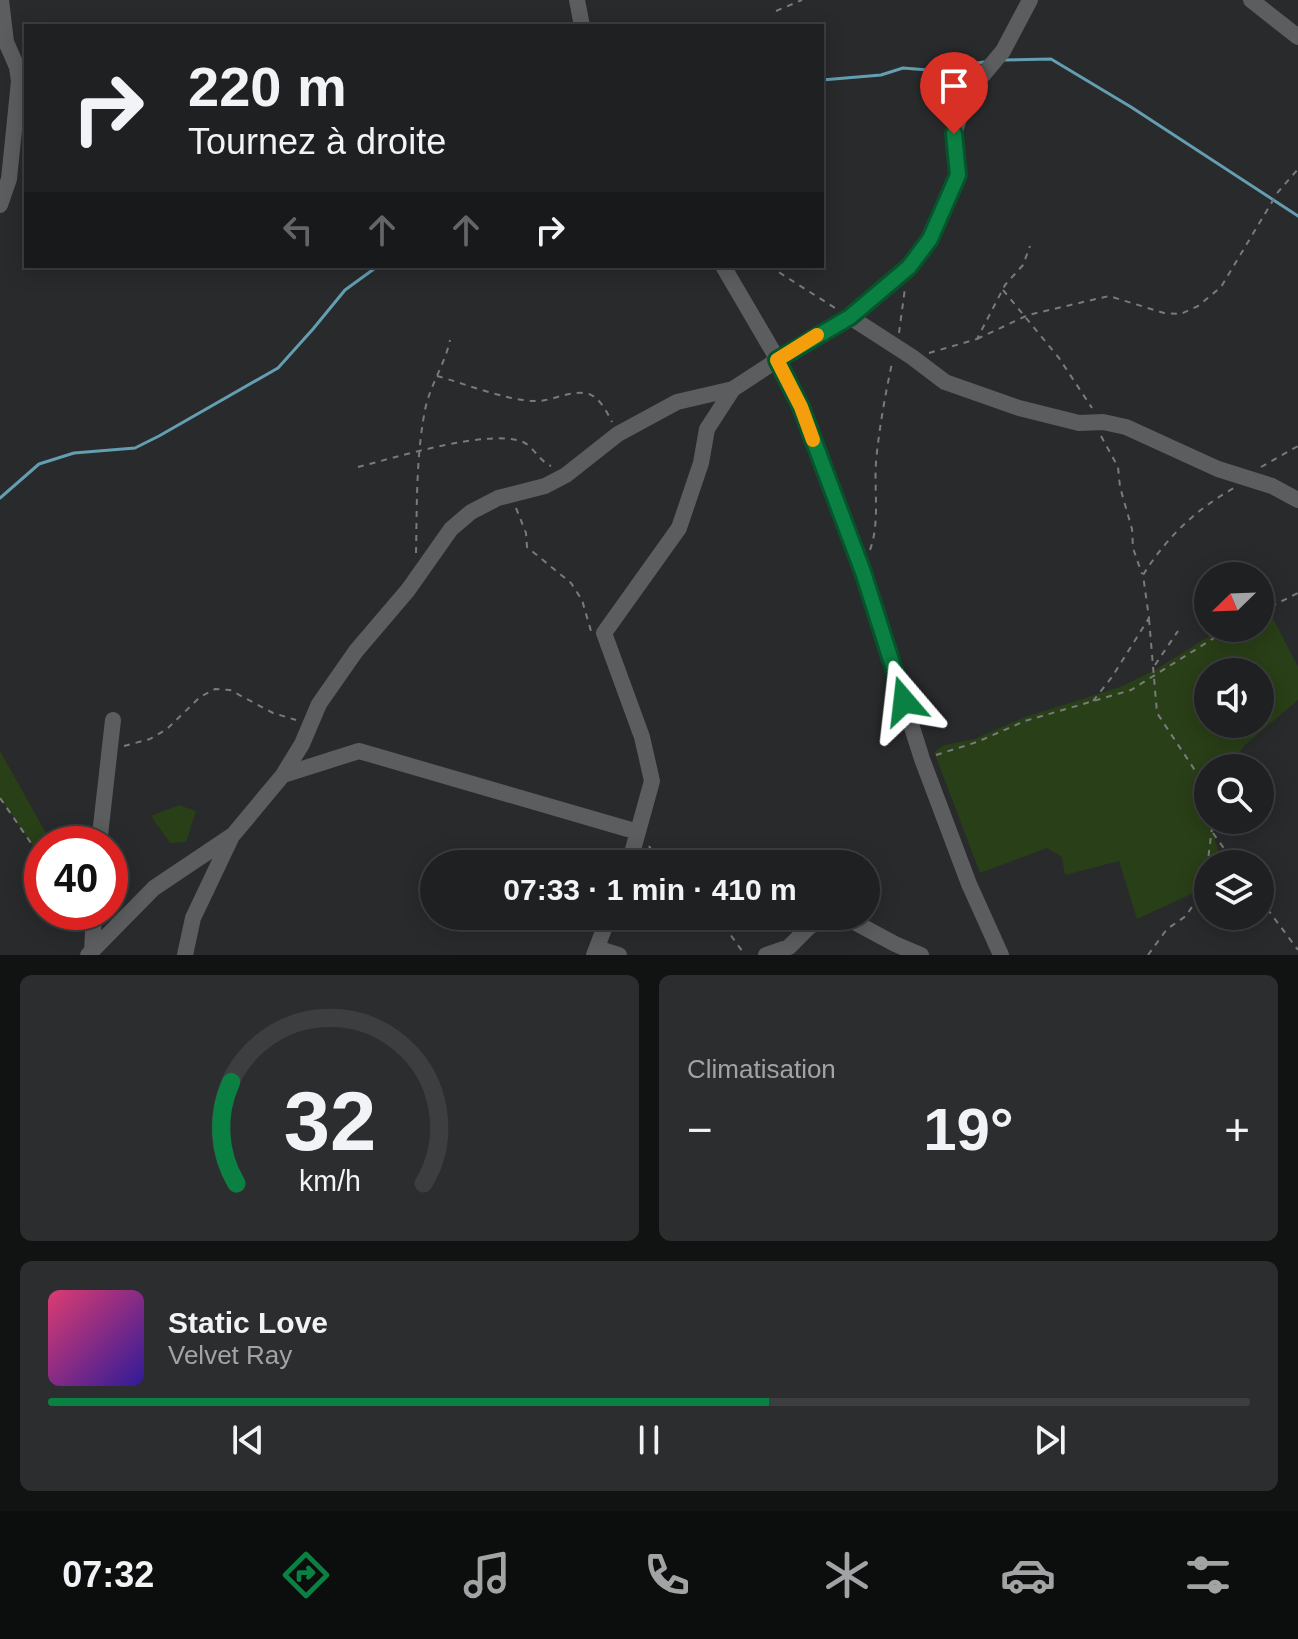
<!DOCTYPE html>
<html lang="fr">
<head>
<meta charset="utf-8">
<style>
	body { margin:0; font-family:Arial,sans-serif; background:#2c2d2e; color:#f1f3f6; height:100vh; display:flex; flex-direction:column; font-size:30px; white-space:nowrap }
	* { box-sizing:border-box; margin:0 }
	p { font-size:26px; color:#a1a3a5 }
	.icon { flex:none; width:44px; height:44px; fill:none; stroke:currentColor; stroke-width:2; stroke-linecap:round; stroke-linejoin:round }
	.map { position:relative; height:955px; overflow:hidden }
	.details { display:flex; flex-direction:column; gap:20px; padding:20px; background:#111212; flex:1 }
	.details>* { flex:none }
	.banner { position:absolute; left:24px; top:24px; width:800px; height:244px; border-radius:0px; box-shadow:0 4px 20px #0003,0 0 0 2px #3c3e3f; background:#1f2021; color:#f1f3f6; overflow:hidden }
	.needle { width:52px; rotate:247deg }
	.fabs { position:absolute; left:1194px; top:562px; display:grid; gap:16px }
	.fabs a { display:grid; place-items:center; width:80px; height:80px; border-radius:50%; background:#1f2021; box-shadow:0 4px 20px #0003,0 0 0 2px #3c3e3f; font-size:40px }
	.speed { position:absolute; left:24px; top:826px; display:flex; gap:16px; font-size:40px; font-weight:700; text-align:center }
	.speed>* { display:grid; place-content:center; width:104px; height:104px; border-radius:50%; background:#1f2021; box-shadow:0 4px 20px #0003,0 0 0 2px #3c3e3f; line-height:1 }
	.speed .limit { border:12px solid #d22; background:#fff; color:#111 }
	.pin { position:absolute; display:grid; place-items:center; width:68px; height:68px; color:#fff; margin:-82px -34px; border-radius:50% 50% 50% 0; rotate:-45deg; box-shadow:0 0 8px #0007 }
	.pin .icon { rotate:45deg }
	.me { position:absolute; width:88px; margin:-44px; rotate:343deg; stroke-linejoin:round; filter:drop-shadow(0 0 6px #0008) }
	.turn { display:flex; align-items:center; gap:28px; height:168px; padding:0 32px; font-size:36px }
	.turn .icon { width:104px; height:104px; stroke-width:2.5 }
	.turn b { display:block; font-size:56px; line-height:68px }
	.lanes { display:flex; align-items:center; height:76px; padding:0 32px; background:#0003; justify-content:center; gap:40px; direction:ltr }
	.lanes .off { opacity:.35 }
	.big { font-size:60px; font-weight:600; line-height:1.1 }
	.details .tile { flex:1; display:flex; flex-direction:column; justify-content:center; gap:12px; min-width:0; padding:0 28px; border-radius:12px; background:#2c2d2e }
	.details .dial { align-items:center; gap:0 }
	.dial svg { height:208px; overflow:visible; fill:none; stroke:#3c3e3f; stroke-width:7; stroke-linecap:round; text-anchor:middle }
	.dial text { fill:#f1f3f6; stroke:none }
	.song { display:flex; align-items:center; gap:24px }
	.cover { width:96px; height:96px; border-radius:12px; background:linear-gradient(135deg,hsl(340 70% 55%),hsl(250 70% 35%)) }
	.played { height:8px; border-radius:4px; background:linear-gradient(90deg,#0b8043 60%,#3c3e3f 60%) }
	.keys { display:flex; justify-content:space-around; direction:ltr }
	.heat { display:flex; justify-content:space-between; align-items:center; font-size:44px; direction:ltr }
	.details .tiles { flex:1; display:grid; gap:20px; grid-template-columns:1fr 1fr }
	.tile:last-child { grid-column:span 2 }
	.trip { position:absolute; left:420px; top:850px; width:460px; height:80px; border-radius:40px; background:#1f2021; box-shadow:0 4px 20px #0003,0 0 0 2px #3c3e3f; font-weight:600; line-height:80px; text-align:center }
	.tabs { display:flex; height:128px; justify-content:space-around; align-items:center; background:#0c0d0d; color:#a1a3a5 }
	.tabs .icon { width:56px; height:56px }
	.tabs .selected { color:#0b8043 }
	.tabs b { font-size:36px; color:#f1f3f6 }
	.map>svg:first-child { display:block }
	.green { fill:#293f17; fill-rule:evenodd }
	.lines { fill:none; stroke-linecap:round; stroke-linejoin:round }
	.stream { stroke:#649eb1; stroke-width:3 }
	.path { stroke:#7a7a7c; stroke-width:2; stroke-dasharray:6 6; stroke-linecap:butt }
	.minor { stroke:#5b5d5e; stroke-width:16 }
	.route-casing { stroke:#07532c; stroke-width:20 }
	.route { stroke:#0b8043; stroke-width:14 }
	.slow { stroke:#f59e0b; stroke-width:14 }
</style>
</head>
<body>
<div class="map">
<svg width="1298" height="955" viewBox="0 0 1298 955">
	<rect width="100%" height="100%" fill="#292a2c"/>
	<!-- green -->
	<path class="green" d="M1266 604 1298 667V700L1246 744 1227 768H1208V820H1213V832L1222 864H1208V896L1205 898 1198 891 1137 919 1119 861 1065 875 1062 857 1047 848 980 873 934 752 945 745 974 739 1025 717 1120 687 1155 670 1222 628H1260V607ZM1208 672H1260V724H1208Z
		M0 751 52 844H42V859L0 798Z
		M179 805 196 811 186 842 170 843 151 816Z"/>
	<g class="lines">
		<!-- stream -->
		<path class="stream" d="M1004 60 1051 59 1131 107 1298 216
			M822 80 881 75 903 68 928 70 984 62
			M0 498 39 464 74 453 135 448 159 436 278 368 313 329 345 290 378 266"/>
		<!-- path -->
		<path class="path" d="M776 11 802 0
			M769 266 835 308
			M1003 290 1059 358 1092 408
			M899 333 905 288
			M977 339 1028 315 1109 296 1164 313 1181 314 1198 306 1221 287 1278 192 1298 169
			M929 353 977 339 1005 285 1023 265 1030 246
			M437 376C466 384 505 400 534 401 552 402 570 389 589 394 600 398 607 412 612 422
			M1101 436 1118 467 1120 487 1132 529 1133 548 1142 574
			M358 467C394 458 489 428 523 442 534 447 538 460 551 466
			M1261 467 1298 446
			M516 508 526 533 527 547 571 583 582 600 591 631
			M870 550C880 522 874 492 876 462 879 429 885 396 892 363
			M416 553C417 505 416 457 425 410 430 385 445 364 450 340
			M1260 612 1298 593
			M1149 619 1157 713 1208 790
			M1155 665 1178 631
			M1093 701 1112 677 1149 618 1143 575C1167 537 1195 510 1234 488
			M124 746 150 739 167 729 200 697 215 689 230 690 273 713 296 720
			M936 755 977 742 1025 721 1131 690 1230 628
			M0 798 42 859
			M1213 833 1235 864
			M649 846 660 864
			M1260 899 1298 950
			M717 916 745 955
			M1148 955 1167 929 1186 916 1195 902 1208 860 1213 820"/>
		<!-- minor -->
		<path class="minor" d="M577 0 582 26
			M1251 0 1298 37
			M0 205 9 179 19 81 17 67 6 42 1 0
			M723 266 785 372 801 407 863 572 922 759 969 884 1001 955
			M850 317 912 357 945 382 1019 408 1079 423 1103 422 1126 427 1218 469 1272 486 1298 500
			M283 775 359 751 638 832
			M99 844 113 720
			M629 864 652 781 642 737 604 633 679 528 701 463 707 429 733 389
			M843 916 895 944 921 955
			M597 948 619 955
			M92 952 94 912
			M88 955 154 888 233 835 283 775 302 744 319 704 356 651 408 590 451 529 471 512 498 498 545 486 566 475 618 434 677 402 733 389 811 338 850 317 909 267 930 239 958 175 954 134 964 104 972 88 1003 51 1030 0
			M185 955 193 918 231 838
			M594 955 609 916
			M766 955 789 947 809 927 828 916"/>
	</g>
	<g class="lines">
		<defs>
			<path id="route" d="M904 701 863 572 801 407 777 360 850 317 909 267 930 239 958 175 954 134"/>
		</defs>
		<!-- route casing -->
		<use href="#route" class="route-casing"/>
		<!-- route -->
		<use href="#route" class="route"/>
		<!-- slow -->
		<path class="slow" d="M813 440 801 407 777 360 817 335"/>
	</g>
</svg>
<div class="fabs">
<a><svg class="needle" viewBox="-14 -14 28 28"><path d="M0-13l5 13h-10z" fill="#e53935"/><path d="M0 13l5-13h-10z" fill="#a1a3a5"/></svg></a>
<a><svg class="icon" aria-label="sound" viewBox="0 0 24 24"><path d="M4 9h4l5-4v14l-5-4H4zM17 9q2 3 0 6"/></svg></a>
<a><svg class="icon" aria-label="search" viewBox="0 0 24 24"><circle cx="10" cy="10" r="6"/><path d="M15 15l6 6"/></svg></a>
<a><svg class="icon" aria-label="layers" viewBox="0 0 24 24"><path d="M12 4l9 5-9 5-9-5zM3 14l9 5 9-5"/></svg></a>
</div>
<div class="speed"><div class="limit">40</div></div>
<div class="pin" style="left:954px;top:134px;background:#d93025"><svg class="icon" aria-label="arrive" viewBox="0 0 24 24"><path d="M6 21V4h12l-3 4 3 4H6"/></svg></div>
<svg class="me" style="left:904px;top:701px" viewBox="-20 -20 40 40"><path d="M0-17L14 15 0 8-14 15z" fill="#0b8043" stroke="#fff" stroke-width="4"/></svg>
<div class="trip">07:33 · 1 min · 410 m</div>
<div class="banner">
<div class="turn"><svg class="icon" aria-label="right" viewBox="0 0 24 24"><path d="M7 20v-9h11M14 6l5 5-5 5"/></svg><div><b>220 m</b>Tournez à droite</div></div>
<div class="lanes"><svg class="icon off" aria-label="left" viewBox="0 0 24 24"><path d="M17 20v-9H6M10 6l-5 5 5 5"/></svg><svg class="icon off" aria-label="ahead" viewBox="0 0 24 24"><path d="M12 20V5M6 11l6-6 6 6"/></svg><svg class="icon off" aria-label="ahead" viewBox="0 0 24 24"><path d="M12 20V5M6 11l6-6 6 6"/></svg><svg class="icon" aria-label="right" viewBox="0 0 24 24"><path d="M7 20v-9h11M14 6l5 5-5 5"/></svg></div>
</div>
</div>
<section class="details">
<div class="tiles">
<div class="tile dial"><svg viewBox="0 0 100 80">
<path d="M14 69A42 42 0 1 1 86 69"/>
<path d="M14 69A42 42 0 0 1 12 30" stroke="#0b8043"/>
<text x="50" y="56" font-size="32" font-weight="700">32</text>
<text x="50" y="72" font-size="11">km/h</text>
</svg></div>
<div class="tile"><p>Climatisation</p>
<div class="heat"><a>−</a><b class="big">19°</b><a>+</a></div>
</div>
<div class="tile">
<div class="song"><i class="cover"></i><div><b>Static Love</b><p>Velvet Ray</p></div></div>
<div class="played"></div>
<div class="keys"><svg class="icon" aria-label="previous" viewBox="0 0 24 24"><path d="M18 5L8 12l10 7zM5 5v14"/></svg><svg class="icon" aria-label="pause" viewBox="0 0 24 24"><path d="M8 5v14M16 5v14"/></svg><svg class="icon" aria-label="next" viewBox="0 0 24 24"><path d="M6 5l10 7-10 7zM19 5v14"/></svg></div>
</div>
</div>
</section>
<nav class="tabs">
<b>07:32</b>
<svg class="icon selected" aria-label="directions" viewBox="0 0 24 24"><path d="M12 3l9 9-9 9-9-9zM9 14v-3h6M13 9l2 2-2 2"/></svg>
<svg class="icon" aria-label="music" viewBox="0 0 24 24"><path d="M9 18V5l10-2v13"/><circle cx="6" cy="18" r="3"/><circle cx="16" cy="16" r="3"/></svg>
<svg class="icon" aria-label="phone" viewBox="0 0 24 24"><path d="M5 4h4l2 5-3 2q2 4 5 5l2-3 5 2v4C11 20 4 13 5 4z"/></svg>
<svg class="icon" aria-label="climate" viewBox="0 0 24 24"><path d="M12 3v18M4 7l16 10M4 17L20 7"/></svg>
<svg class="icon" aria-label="car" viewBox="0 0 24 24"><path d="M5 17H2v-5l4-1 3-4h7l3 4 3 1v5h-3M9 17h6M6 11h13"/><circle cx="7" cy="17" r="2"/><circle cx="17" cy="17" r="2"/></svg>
<svg class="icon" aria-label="filters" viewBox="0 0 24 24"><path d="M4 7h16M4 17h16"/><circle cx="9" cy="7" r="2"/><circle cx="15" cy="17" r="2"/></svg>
</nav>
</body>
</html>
